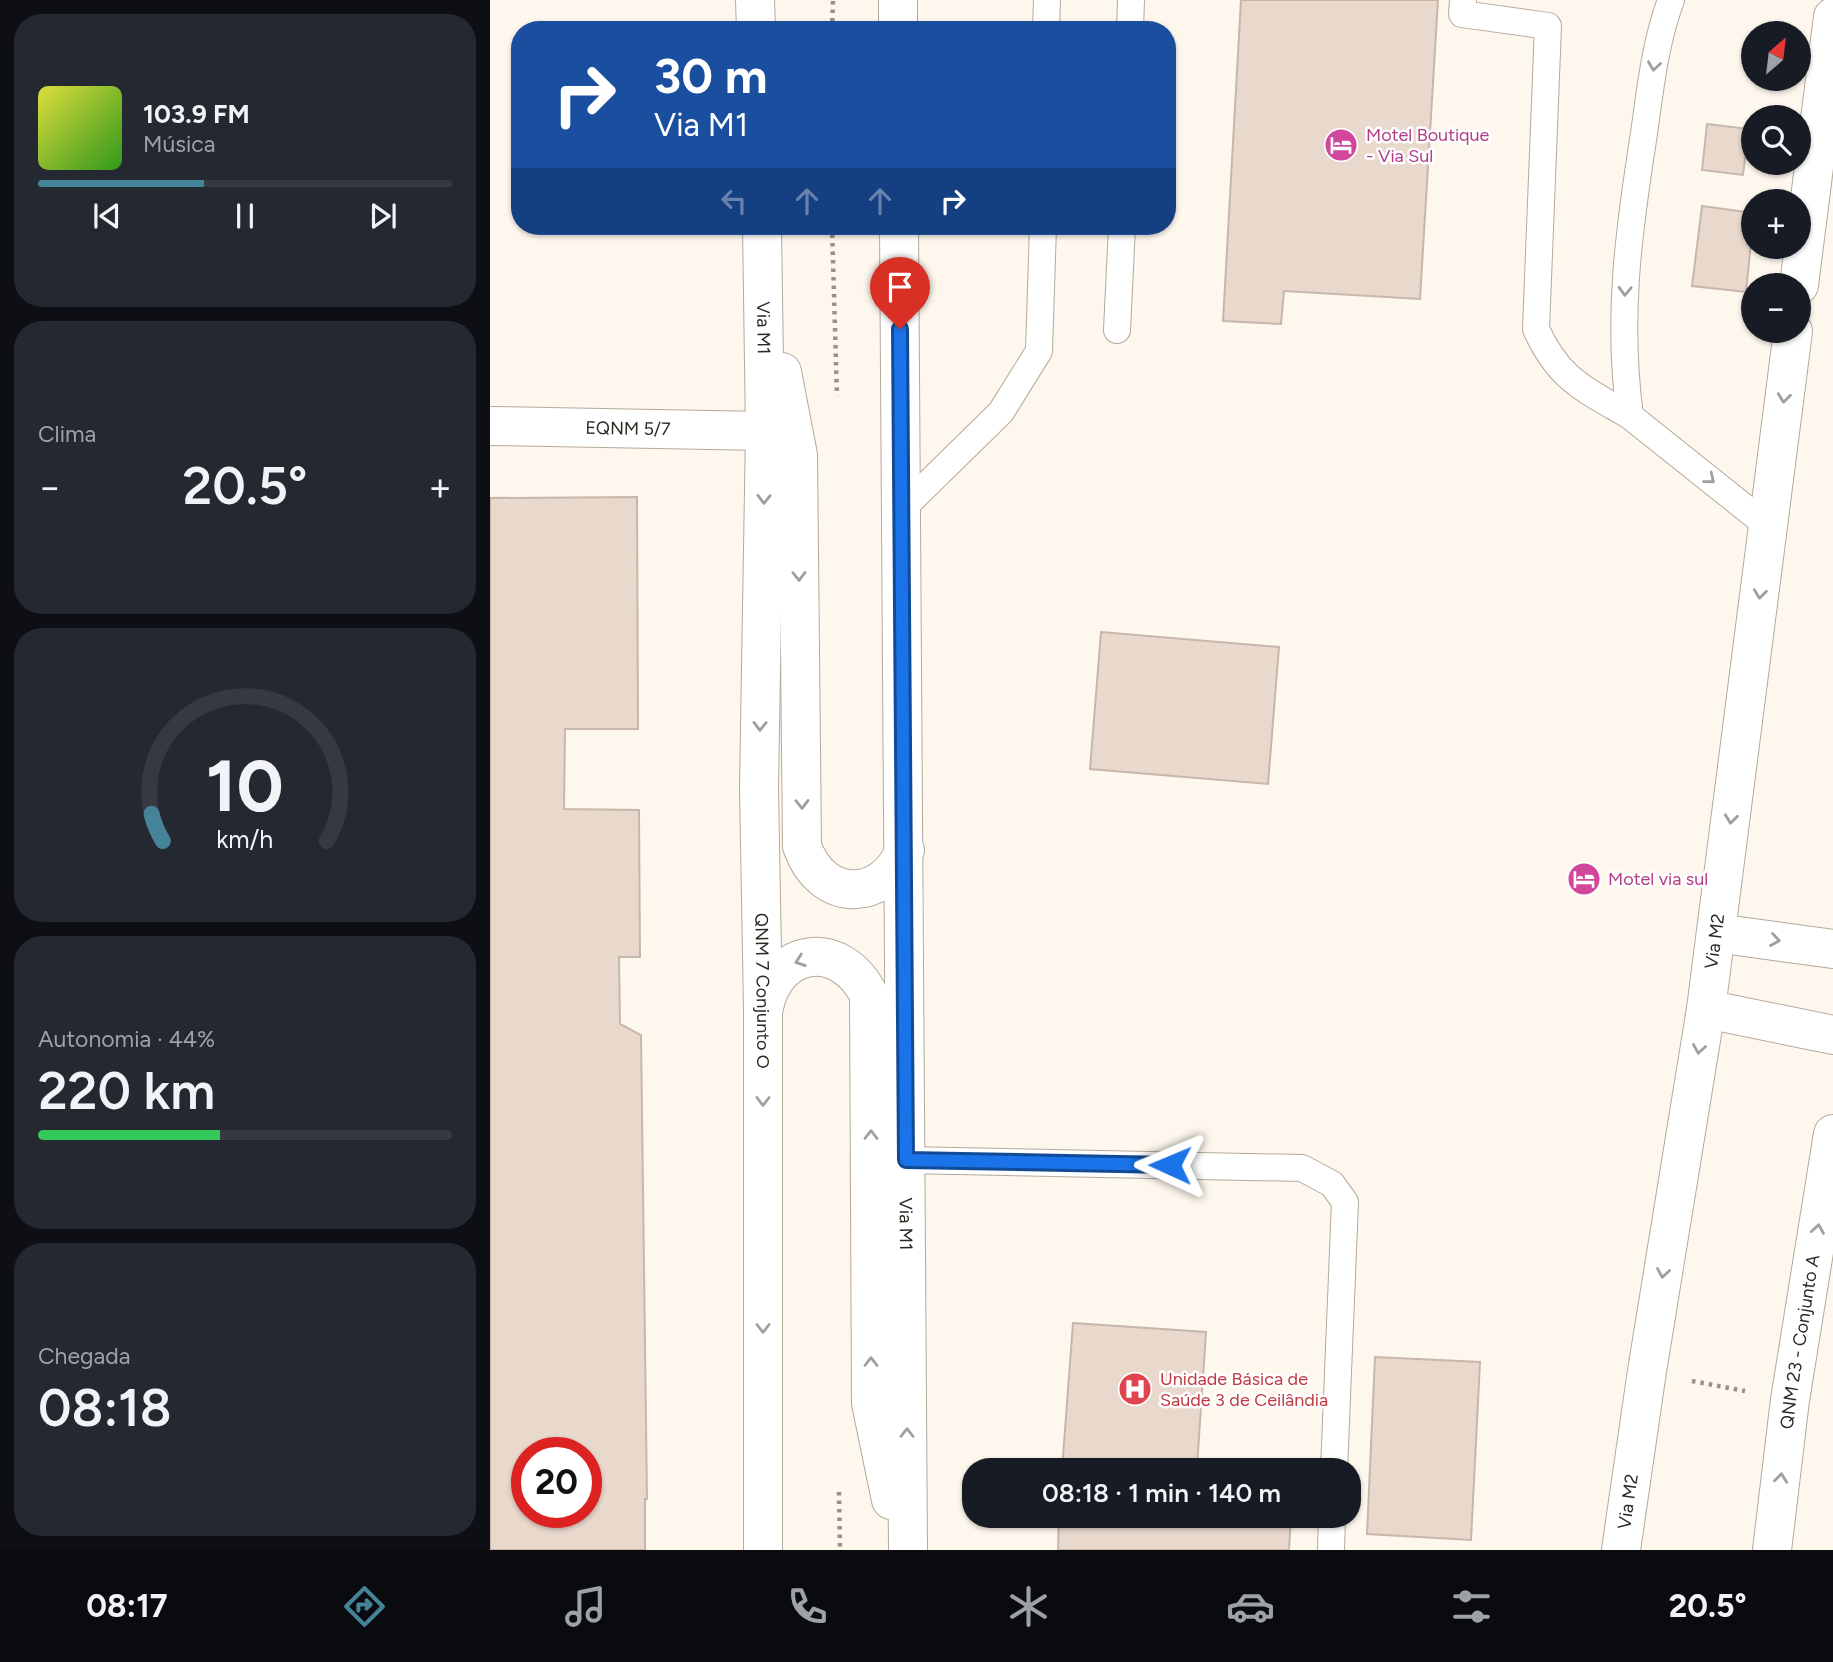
<!DOCTYPE html>
<html lang="pt">
<head>
<meta charset="utf-8">
<style>
	body { margin:0; font-family:Figtree,sans-serif; background:#242831; color:#f1f3f6; height:100vh; display:flex; flex-direction:column; font-size:26px; white-space:nowrap }
	* { box-sizing:border-box; margin:0 }
	p { font-size:23px; color:#9ea1a6 }
	.icon { flex:none; width:38px; height:38px; fill:none; stroke:currentColor; stroke-width:2; stroke-linecap:round; stroke-linejoin:round }
	.map { position:relative; flex:1; overflow:hidden }
	.panel { display:flex; flex-direction:column; gap:14px; padding:14px; background:#0d0f14; width:490px }
	.panel>* { flex:none }
	.hud { position:absolute; left:21px; top:21px; width:665px; height:214px; border-radius:28px; box-shadow:0 2px 5px #0004; background:#1a4fa0; color:#fff; overflow:hidden }
	.needle { width:46px; rotate:28deg }
	.controls { position:absolute; left:1251px; top:21px; display:grid; gap:14px }
	.controls a { display:grid; place-items:center; width:70px; height:70px; border-radius:50%; background:#171b24; box-shadow:0 2px 5px #0004; font-size:35px }
	.speed { position:absolute; left:21px; top:1437px; display:flex; gap:14px; font-size:35px; font-weight:700; text-align:center }
	.speed>* { display:grid; place-content:center; width:91px; height:91px; border-radius:50%; background:#171b24; box-shadow:0 2px 5px #0004; line-height:1 }
	.speed .limit { border:10px solid #d22; background:#fff; color:#111 }
	.pin { position:absolute; display:grid; place-items:center; width:60px; height:60px; color:#fff; margin:-72px -30px; border-radius:50% 50% 50% 0; rotate:-45deg; box-shadow:0 0 7px #0007 }
	.pin .icon { rotate:45deg }
	.me { position:absolute; width:77px; margin:-38px; rotate:271deg; stroke-linejoin:round; filter:drop-shadow(0 0 5px #0008) }
	.turn { display:flex; align-items:center; gap:24px; height:147px; padding:0 28px; font-size:32px }
	.turn .icon { width:91px; height:91px; stroke-width:2.5 }
	.turn b { display:block; font-size:49px; line-height:60px }
	.lanes { display:flex; align-items:center; height:66px; padding:0 28px; background:#0003; justify-content:center; gap:35px; direction:ltr }
	.lanes .off { opacity:.35 }
	.big { font-size:52px; font-weight:600; line-height:1.1 }
	.panel .widget { flex:1; display:flex; flex-direction:column; justify-content:center; gap:10px; min-width:0; padding:0 24px; border-radius:28px; background:#242831 }
	.panel .dial { align-items:center; gap:0 }
	.dial svg { height:182px; overflow:visible; fill:none; stroke:#363941; stroke-width:7; stroke-linecap:round; text-anchor:middle }
	.dial text { fill:#f1f3f6; stroke:none }
	.song { display:flex; align-items:center; gap:21px }
	.cover { width:84px; height:84px; border-radius:10px; background:linear-gradient(135deg,hsl(60 70% 55%),hsl(110 70% 35%)) }
	.played { height:7px; border-radius:4px; background:linear-gradient(90deg,#448398 40%,#363941 40%) }
	.keys { display:flex; justify-content:space-around; direction:ltr }
	.heat { display:flex; justify-content:space-between; align-items:center; font-size:38px; direction:ltr }
	.charge { height:10px; border-radius:5px; background:linear-gradient(90deg,#34c759 44%,#363941 0) }
	.trip { position:absolute; left:472px; top:1458px; width:399px; height:70px; border-radius:28px; background:#171b24; box-shadow:0 2px 5px #0004; font-weight:600; line-height:70px; text-align:center }
	.tabs { display:flex; height:112px; justify-content:space-around; align-items:center; background:#090b0e; color:#9ea1a6 }
	.tabs .icon { width:49px; height:49px }
	.tabs .current { color:#448398 }
	.tabs b { font-size:32px; color:#f1f3f6 }
	main { display:flex; flex:1; min-height:0 }
	.map>svg:first-child { display:block }
	.building { fill:#e9d8cc; stroke:#c7b7ab; stroke-width:2; fill-rule:evenodd }
	.lines { fill:none; stroke-linecap:round; stroke-linejoin:round }
	.lane-casing { stroke:#b4aa9a; stroke-width:28 }
	.street-casing { stroke:#b4aa9a; stroke-width:40 }
	.secondary-casing { stroke:#b4aa9a; stroke-width:40 }
	.path { stroke:#979289; stroke-width:4.5; stroke-dasharray:3.5 5; stroke-linecap:butt }
	.lane { stroke:#fff; stroke-width:26 }
	.street { stroke:#fff; stroke-width:38 }
	.secondary { stroke:#fff; stroke-width:38 }
	.oneway { stroke:#a09f9c }
	.route-casing { stroke:#114b97; stroke-width:18 }
	.route { stroke:#1a73e8; stroke-width:12 }
	.labels { text-anchor:middle; dominant-baseline:central; stroke-width:5; stroke-linejoin:round; paint-order:stroke }
	.hotel-label { font-size:18px; fill:#b23c85; stroke:#fff; text-anchor:start }
	.street-label { font-size:18px; fill:#2d2922; stroke:#fff }
	.health-label { font-size:18px; fill:#be3a42; stroke:#fff; text-anchor:start }
</style>
</head>
<body>
<main>
<section class="panel">
<div class="widget">
<div class="song"><i class="cover"></i><div><b>103.9 FM</b><p>Música</p></div></div>
<div class="played"></div>
<div class="keys"><svg class="icon" aria-label="previous" viewBox="0 0 24 24"><path d="M18 5L8 12l10 7zM5 5v14"/></svg><svg class="icon" aria-label="pause" viewBox="0 0 24 24"><path d="M8 5v14M16 5v14"/></svg><svg class="icon" aria-label="next" viewBox="0 0 24 24"><path d="M6 5l10 7-10 7zM19 5v14"/></svg></div>
</div>
<div class="widget"><p>Clima</p>
<div class="heat"><a>−</a><b class="big">20.5°</b><a>+</a></div>
</div>
<div class="widget dial"><svg viewBox="0 0 100 80">
<path d="M14 69A42 42 0 1 1 86 69"/>
<path d="M14 69A42 42 0 0 1 9 57" stroke="#448398"/>
<text x="50" y="56" font-size="32" font-weight="700">10</text>
<text x="50" y="72" font-size="11">km/h</text>
</svg></div>
<div class="widget"><p>Autonomia · 44%</p><b class="big">220 km</b><div class="charge"></div></div>
<div class="widget"><p>Chegada</p><b class="big">08:18</b></div>
</section>
<div class="map">
<svg width="1343" height="1550" viewBox="0 0 1343 1550">
	<rect width="100%" height="100%" fill="#fef7ed"/>
	<!-- building -->
	<path class="building" d="M751 0H948L930 299 794 291 791 324 733 321Z
		M1217 124 1259 129 1253 175 1212 170Z
		M1212 206 1264 213 1256 292 1202 286Z
		M147 497 148 729H75L74 809 149 810 150 957H129L130 1024 151 1035 157 1499H155V1550H0V498ZM37 1452H96V1512H37Z
		M611 632 789 647 778 784 600 769Z
		M583 1323 716 1332 707 1467 748 1470H572Z
		M885 1357 990 1362 981 1540 877 1534Z
		M569 1516H801L799 1550H568Z"/>
	<g class="lines">
		<defs>
			<path id="lane" d="M973 0 972 14 1058 26 1046 329C1069 380 1094 389 1140 416
				M1181 0C1164 46 1160 93 1153 140 1138 236 1127 319 1140 416L1278 526
				M556 30 557 0
				M640 30 641 0
				M627 330 632 226
				M411 510 511 412 549 351 553 226
				M416 1160 812 1168 842 1184 855 1202 844 1470
				M841 1550 842 1516"/>
			<g id="street">
				<path id="s1" d="M0 426 275 431"/>
			</g>
			<g id="secondary">
				<path d="M265 0 266 30"/>
				<path d="M408 0V30"/>
				<path id="s2" d="M272 226 275 431 269 788 273 1009V1550"/>
				<path id="s3" d="M409 226 418 1550"/>
				<path d="M1309 285 1343 17"/>
				<path d="M292 372 308 455 312 846C331 902 392 904 415 850"/>
				<path d="M1226 933 1343 949"/>
				<path d="M274 1007C287 946 351 939 379 995L381 1403 401 1500"/>
				<path d="M1216 1009 1343 1035"/>
				<path id="s4" d="M1131 1550 1157 1371 1216 1009 1303 331"/>
				<path id="s5" d="M1282 1550 1300 1400 1343 1134"/>
			</g>
		</defs>
		<!-- lane casing -->
		<use href="#lane" class="lane-casing"/>
		<!-- street casing -->
		<use href="#street" class="street-casing"/>
		<!-- secondary casing -->
		<use href="#secondary" class="secondary-casing"/>
		<!-- path -->
		<path class="path" d="M342 30 343 0
			M342 226 347 396
			M1202 1381 1255 1391
			M349 1492 350 1550"/>
		<!-- lane -->
		<use href="#lane" class="lane"/>
		<!-- street -->
		<use href="#street" class="street"/>
		<!-- secondary -->
		<use href="#secondary" class="secondary"/>
	</g>
	<!-- one-way arrows -->
	<defs><path id="oneway-chevron" d="M-2-3.5L2.5 0L-2 3.5" fill="none" stroke-width="1.6" stroke-linecap="round" stroke-linejoin="round" transform="scale(1.75)"/></defs>
	<g class="oneway">
		<use href="#oneway-chevron" transform="translate(1164 66) rotate(98)"/>
		<use href="#oneway-chevron" transform="translate(1135 291) rotate(92)"/>
		<use href="#oneway-chevron" transform="translate(1294 398) rotate(97)"/>
		<use href="#oneway-chevron" transform="translate(1220 479) rotate(39)"/>
		<use href="#oneway-chevron" transform="translate(274 499) rotate(91)"/>
		<use href="#oneway-chevron" transform="translate(309 576) rotate(89)"/>
		<use href="#oneway-chevron" transform="translate(1270 594) rotate(97)"/>
		<use href="#oneway-chevron" transform="translate(270 726) rotate(91)"/>
		<use href="#oneway-chevron" transform="translate(312 804) rotate(89)"/>
		<use href="#oneway-chevron" transform="translate(1241 819) rotate(97)"/>
		<use href="#oneway-chevron" transform="translate(1285 940) rotate(9)"/>
		<use href="#oneway-chevron" transform="translate(310 961) rotate(161)"/>
		<use href="#oneway-chevron" transform="translate(1209 1049) rotate(99)"/>
		<use href="#oneway-chevron" transform="translate(273 1101) rotate(90)"/>
		<use href="#oneway-chevron" transform="translate(381 1135) rotate(-90)"/>
		<use href="#oneway-chevron" transform="translate(1328 1229) rotate(-81)"/>
		<use href="#oneway-chevron" transform="translate(1173 1273) rotate(99)"/>
		<use href="#oneway-chevron" transform="translate(273 1328) rotate(90)"/>
		<use href="#oneway-chevron" transform="translate(381 1362) rotate(-90)"/>
		<use href="#oneway-chevron" transform="translate(417 1433) rotate(-90)"/>
		<use href="#oneway-chevron" transform="translate(1291 1478) rotate(-83)"/>
	</g>
	<g class="lines">
		<defs>
			<path id="route" d="M410 329 416 1160 680 1165"/>
		</defs>
		<!-- route casing -->
		<use href="#route" class="route-casing"/>
		<!-- route -->
		<use href="#route" class="route"/>
	</g>
	<!-- icons -->
	<defs>
		<symbol id="hotel-disc" viewBox="-11 -11 22 22"><circle r="9.5" fill="#d1479c" stroke="#fff"/><path d="M-6-4.5h1.5V1H6V5H4.5V3h-9V5H-6ZM-4 0a1.8 1.8 0 1 1 3.6 0ZM.5 0V-2.5h3Q6-2.5 6 0Z" fill="#fff"/></symbol>
		<symbol id="hospital-disc" viewBox="-11 -11 22 22"><circle r="9.5" fill="#e0444e" stroke="#fff"/><path d="M-5-5h3v3.5h4V-5h3V5h-3V1.5h-4V5h-3Z" fill="#fff"/></symbol>
	</defs>
	<g fill-rule="evenodd">
		<use href="#hotel-disc" x="832" y="126" width="38" height="38"/>
		<use href="#hotel-disc" x="1075" y="860" width="38" height="38"/>
		<use href="#hospital-disc" x="626" y="1370" width="38" height="38"/>
	</g>
	<g class="labels">
		<!-- hotel labels -->
		<g class="hotel-label">
			<text x="876" y="135">Motel Boutique<tspan x="876" dy="21">- Via Sul</tspan></text>
			<text x="1118" y="879">Motel via sul</text>
		</g>
		<!-- street labels -->
		<g class="street-label">
			<text stroke="none"><textPath href="#s2" startOffset="102">Via M1</textPath></text>
			<text stroke="none"><textPath href="#s1" startOffset="138">EQNM 5/7</textPath></text>
			<text stroke="none"><textPath href="#s4" startOffset="616">Via M2</textPath></text>
			<text stroke="none"><textPath href="#s2" startOffset="765">QNM 7 Conjunto O</textPath></text>
			<text stroke="none"><textPath href="#s3" startOffset="998">Via M1</textPath></text>
			<text stroke="none"><textPath href="#s5" startOffset="210">QNM 23 - Conjunto A</textPath></text>
			<text stroke="none"><textPath href="#s4" startOffset="49">Via M2</textPath></text>
		</g>
		<!-- health labels -->
		<g class="health-label">
			<text x="670" y="1379">Unidade Básica de<tspan x="670" dy="21">Saúde 3 de Ceilândia</tspan></text>
		</g>
	</g>
</svg>
<div class="controls">
<a><svg class="needle" viewBox="-14 -14 28 28"><path d="M0-13l5 13h-10z" fill="#e53935"/><path d="M0 13l5-13h-10z" fill="#9ea1a6"/></svg></a>
<a><svg class="icon" aria-label="search" viewBox="0 0 24 24"><circle cx="10" cy="10" r="6"/><path d="M15 15l6 6"/></svg></a>
<a>+</a>
<a>−</a>
</div>
<div class="speed"><div class="limit">20</div></div>
<div class="pin" style="left:410px;top:329px;background:#d93025"><svg class="icon" aria-label="arrive" viewBox="0 0 24 24"><path d="M6 21V4h12l-3 4 3 4H6"/></svg></div>
<svg class="me" style="left:680px;top:1165px" viewBox="-20 -20 40 40"><path d="M0-17L14 15 0 8-14 15z" fill="#1a73e8" stroke="#fff" stroke-width="4"/></svg>
<div class="trip">08:18 · 1 min · 140 m</div>
<div class="hud">
<div class="turn"><svg class="icon" aria-label="right" viewBox="0 0 24 24"><path d="M7 20v-9h11M14 6l5 5-5 5"/></svg><div><b>30 m</b>Via M1</div></div>
<div class="lanes"><svg class="icon off" aria-label="left" viewBox="0 0 24 24"><path d="M17 20v-9H6M10 6l-5 5 5 5"/></svg><svg class="icon off" aria-label="ahead" viewBox="0 0 24 24"><path d="M12 20V5M6 11l6-6 6 6"/></svg><svg class="icon off" aria-label="ahead" viewBox="0 0 24 24"><path d="M12 20V5M6 11l6-6 6 6"/></svg><svg class="icon" aria-label="right" viewBox="0 0 24 24"><path d="M7 20v-9h11M14 6l5 5-5 5"/></svg></div>
</div>
</div>
</main>
<nav class="tabs">
<b>08:17</b>
<svg class="icon current" aria-label="directions" viewBox="0 0 24 24"><path d="M12 3l9 9-9 9-9-9zM9 14v-3h6M13 9l2 2-2 2"/></svg>
<svg class="icon" aria-label="music" viewBox="0 0 24 24"><path d="M9 18V5l10-2v13"/><circle cx="6" cy="18" r="3"/><circle cx="16" cy="16" r="3"/></svg>
<svg class="icon" aria-label="phone" viewBox="0 0 24 24"><path d="M5 4h4l2 5-3 2q2 4 5 5l2-3 5 2v4C11 20 4 13 5 4z"/></svg>
<svg class="icon" aria-label="climate" viewBox="0 0 24 24"><path d="M12 3v18M4 7l16 10M4 17L20 7"/></svg>
<svg class="icon" aria-label="car" viewBox="0 0 24 24"><path d="M5 17H2v-5l4-1 3-4h7l3 4 3 1v5h-3M9 17h6M6 11h13"/><circle cx="7" cy="17" r="2"/><circle cx="17" cy="17" r="2"/></svg>
<svg class="icon" aria-label="filters" viewBox="0 0 24 24"><path d="M4 7h16M4 17h16"/><circle cx="9" cy="7" r="2"/><circle cx="15" cy="17" r="2"/></svg>
<b>20.5°</b>
</nav>
</body>
</html>
